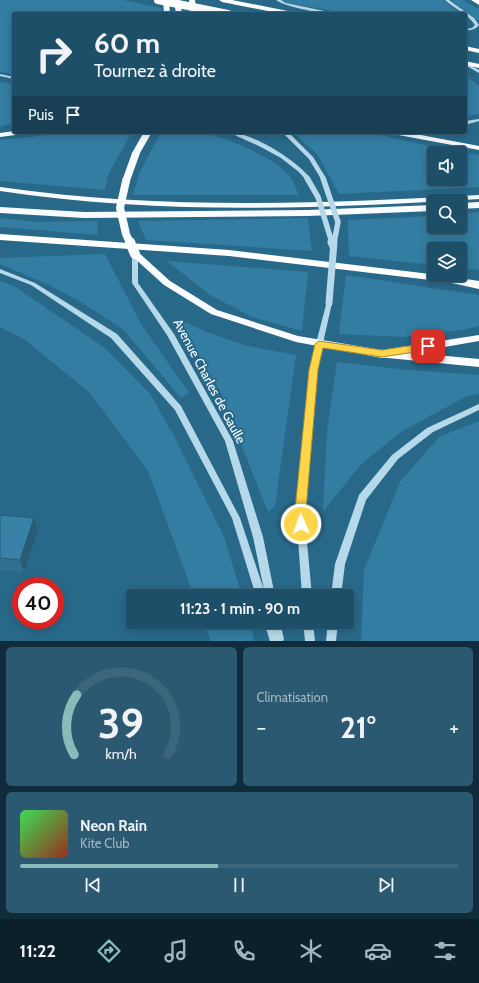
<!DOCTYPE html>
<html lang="fr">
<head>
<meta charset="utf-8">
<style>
	body { margin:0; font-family:Cabin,sans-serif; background:#2b5971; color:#f1f3f6; height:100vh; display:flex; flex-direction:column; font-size:15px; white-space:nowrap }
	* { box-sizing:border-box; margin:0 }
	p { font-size:13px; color:#a1b5c0 }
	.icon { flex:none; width:22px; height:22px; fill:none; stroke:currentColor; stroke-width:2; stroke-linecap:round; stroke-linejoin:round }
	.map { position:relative; height:641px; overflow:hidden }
	.drawer { display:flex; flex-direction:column; gap:6px; padding:6px; background:#102b39; flex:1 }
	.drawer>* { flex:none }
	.top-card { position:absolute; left:12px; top:12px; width:455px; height:122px; border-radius:4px; box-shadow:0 2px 10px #0003,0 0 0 1px #3c667c; background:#1e4f68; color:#f1f3f6; overflow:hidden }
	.fabs { position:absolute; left:427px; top:146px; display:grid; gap:8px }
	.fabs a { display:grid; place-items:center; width:40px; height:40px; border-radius:4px; background:#1e4f68; box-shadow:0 2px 10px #0003,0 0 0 1px #3c667c; font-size:20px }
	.speed { position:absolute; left:12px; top:577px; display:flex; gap:8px; font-size:20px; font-weight:700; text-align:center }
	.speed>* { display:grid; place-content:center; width:52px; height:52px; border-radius:50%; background:#1e4f68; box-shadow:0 2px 10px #0003,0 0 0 1px #3c667c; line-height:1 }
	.speed .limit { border:6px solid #d22; background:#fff; color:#111 }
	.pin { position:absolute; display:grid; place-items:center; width:34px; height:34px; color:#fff; margin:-17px; border-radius:8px; box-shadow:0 2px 6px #0006 }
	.me { position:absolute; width:44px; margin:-22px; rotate:358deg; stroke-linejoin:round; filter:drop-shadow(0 0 3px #0008) }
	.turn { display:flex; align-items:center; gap:14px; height:84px; padding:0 16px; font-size:18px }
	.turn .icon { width:52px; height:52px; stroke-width:2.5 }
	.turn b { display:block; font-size:28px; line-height:34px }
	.then { display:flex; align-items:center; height:38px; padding:0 16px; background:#0003; gap:8px; font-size:15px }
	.big { font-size:30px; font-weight:700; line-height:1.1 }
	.drawer .card { flex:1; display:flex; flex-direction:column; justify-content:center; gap:6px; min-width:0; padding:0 14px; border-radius:6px; background:#2b5971 }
	.drawer .dial { align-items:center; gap:0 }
	.dial svg { height:104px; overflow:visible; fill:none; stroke:#3c667c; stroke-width:7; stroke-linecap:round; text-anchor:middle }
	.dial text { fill:#f1f3f6; stroke:none }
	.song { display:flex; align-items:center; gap:12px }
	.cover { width:48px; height:48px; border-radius:6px; background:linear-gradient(135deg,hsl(130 70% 55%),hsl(10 70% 35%)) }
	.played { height:4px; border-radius:2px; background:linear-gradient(90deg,#8bbbb9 45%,#3c667c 45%) }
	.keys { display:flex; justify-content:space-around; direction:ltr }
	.heat { display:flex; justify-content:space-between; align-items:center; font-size:22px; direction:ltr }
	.drawer .tiles { flex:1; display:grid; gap:6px; grid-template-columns:1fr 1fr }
	.card:last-child { grid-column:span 2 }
	.trip { position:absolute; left:126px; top:589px; width:228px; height:40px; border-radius:4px; background:#1e4f68; box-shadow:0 2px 10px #0003,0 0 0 1px #3c667c; font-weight:700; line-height:40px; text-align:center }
	.menu { display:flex; height:64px; justify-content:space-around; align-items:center; background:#0c202a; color:#a1b5c0 }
	.menu .icon { width:28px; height:28px }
	.menu .selected { color:#8bbbb9 }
	.menu b { font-size:18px; color:#f1f3f6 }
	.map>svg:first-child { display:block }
	.green { fill:#337da2; fill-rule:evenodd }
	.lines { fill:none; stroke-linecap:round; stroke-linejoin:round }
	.minor { fill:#b6d9e9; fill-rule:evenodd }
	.major { fill:#f9fcfe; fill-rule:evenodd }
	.highway { fill:#fff; fill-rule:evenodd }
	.minor-bridge-far1 { stroke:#b6d9e9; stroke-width:5.5 }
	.minor-bridge { stroke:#b6d9e9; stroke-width:7 }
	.major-bridge-far1 { stroke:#f9fcfe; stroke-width:8 }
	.major-bridge { stroke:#f9fcfe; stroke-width:10 }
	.highway-bridge { stroke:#fff; stroke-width:8 }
	.wall { fill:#317090 }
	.shaded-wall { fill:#285b75 }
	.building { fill:#3982a7; stroke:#285b75 }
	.route { fill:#ffd54a; stroke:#a68a30 }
	.labels { text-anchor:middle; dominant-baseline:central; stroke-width:4; stroke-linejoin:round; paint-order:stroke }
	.street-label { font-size:13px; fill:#fff; stroke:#28698a }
</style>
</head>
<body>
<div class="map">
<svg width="479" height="641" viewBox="0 0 479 641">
	<rect width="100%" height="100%" fill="#28698a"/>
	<!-- green -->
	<path class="green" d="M0 0H122L162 8V14H14V74L0 72Z
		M283 0H443L461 14H350L288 3Z
		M451 0H463L479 9V22Z
		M465 75 479 86V114L465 116Z
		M0 82 14 84V123L0 127Z
		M78 132H132L108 175 105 190 0 181V140Z
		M161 132C173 132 185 131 197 132 224 136 269 155 288 174 293 179 296 189 299 195H133L139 174Z
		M293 132H367L452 151 479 155V187L339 194 317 154ZM434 153H460V179H434Z
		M479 212V270L460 268V249H434V265L349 256 348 220 434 216V227H460V214Z
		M0 218 38 222 97 221 98 235 0 227Z
		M308 218 312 251 146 240 138 221Z
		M105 254 141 324 189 393 181 398 124 330 81 302 49 285 0 264V258Z
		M167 261 308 272 302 331 252 317 210 295Z
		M346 275 479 295V326L461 330 405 337 339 334Z
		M0 281 14 286 105 348 150 394 174 436 224 537 242 596H194L148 471 90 393 24 339 0 327Z
		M176 318 207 332 247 346 296 355 275 506 268 512 220 391Z
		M337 362 409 370 479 375V394L465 397 401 432 360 465 323 512 327 431Z
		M479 421V641H361L364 570 400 482 439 437Z
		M204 622H250L254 641H211Z"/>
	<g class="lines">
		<!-- minor -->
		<path class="minor" d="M276 0H281L286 3 339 14C325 14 287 8 276 0Z
			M445 0H449L474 18 479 25C475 30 471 30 465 31V29L472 28 475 25C468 14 455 9 445 0Z
			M465 62 479 70V73L465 65Z
			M0 74 14 77V79L0 76Z
			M479 119V121L465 125V121Z
			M228 132C251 132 296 160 310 178L307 180 305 179 299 172 281 158 259 146Z
			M282 132H288L313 157 326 178 325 179H321L309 159Z
			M135 252 138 254V283L174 334 233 441 263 537 275 596H256L232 518 175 410 111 338 31 285 0 273V269L35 283 117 334 181 406 240 518 264 590 253 537 225 441 167 335 132 283V254Z
			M327 301H331L332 303 317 370 304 510 312 596H302L296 510 309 370Z
			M479 404V410L433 432 398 459 366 500 345 564 341 596H331L335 564 359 495 392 455 427 428Z
			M264 622H280L284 639 283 641H270Z
			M303 622H313L315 641H305Z
			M328 622H338L336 641H326Z"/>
		<!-- major -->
		<path class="major" d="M163 0H169L170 14H164Z
			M174 0H180L182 14H176Z
			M189 0H195L197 14H191Z
			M14 131 27 132 23 134 0 137V133Z
			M144 132H152L140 153 130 181 129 183H123L122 181 132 153Z
			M389 132H405L479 146V150L393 134Z
			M0 187C158 210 320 204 479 195V199C321 209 158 215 0 191Z
			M479 202V208L460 209V203Z
			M434 205V211L308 216 84 218 0 213V207L84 212 308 210Z
			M135 251 138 252 170 281 217 310 298 336 382 350 479 335V341L382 358 296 342 211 314 164 285 132 256 130 254 132 252Z"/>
		<!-- highway -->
		<path class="highway" d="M219 0H232L293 12 296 14H283L222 2Z
			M471 0H479V5Z
			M465 46 479 49V53L465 50Z
			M465 61 479 64V68L465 65Z
			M0 234 229 250 447 276 479 281V289L447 282 229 256 0 240Z
			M382 350 479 359V367L378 357 376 354 378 351Z"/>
		<!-- minor-bridge-far1 -->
		<path class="minor-bridge-far1" d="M307 178 318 197 332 243
			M323 178 338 222 334 243"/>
		<!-- minor-bridge -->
		<path class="minor-bridge" d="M331 242 333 247
			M329 303 334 242"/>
		<!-- major-bridge-far1 -->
		<path class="major-bridge-far1" d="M126 181 120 208 126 234 130 243"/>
		<!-- major-bridge -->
		<path class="major-bridge" d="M130 242 135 254"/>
		<!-- highway-bridge -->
		<path class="highway-bridge" d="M158 0 228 14"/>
	</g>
	<!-- wall -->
	<path class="wall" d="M0 515 38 531 24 572 0 570Z"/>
	<!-- shaded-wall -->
	<path class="shaded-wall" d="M34 518 38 531 24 572 20 560Z"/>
	<!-- building -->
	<path class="building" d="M0 515 34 518 20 560 0 558Z"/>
	<!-- route -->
	<path class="route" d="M319 341 382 350 428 343 433 346 428 350 382 357 323 348 318 370 306 510 307 524 306 528 301 529 297 528 295 510 309 370 315 344Z"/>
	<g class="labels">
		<!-- street labels -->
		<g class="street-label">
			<text transform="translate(210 381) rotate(62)">Avenue Charles de Gaulle</text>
		</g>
	</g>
</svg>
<div class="fabs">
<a><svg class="icon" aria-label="sound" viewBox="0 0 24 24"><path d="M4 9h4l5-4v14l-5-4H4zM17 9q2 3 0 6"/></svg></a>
<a><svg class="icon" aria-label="search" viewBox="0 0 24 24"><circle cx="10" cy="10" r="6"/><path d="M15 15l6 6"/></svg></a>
<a><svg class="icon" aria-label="layers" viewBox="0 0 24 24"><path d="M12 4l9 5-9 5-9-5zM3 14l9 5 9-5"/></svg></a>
</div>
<div class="speed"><div class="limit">40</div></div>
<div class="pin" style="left:428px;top:346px;background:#d93025"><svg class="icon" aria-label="arrive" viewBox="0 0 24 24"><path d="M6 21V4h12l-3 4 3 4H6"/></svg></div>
<svg class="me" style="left:301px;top:524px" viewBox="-20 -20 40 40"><circle r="17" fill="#ffd54a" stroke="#fff" stroke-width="3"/><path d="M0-11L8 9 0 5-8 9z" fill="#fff"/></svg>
<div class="trip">11:23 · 1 min · 90 m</div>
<div class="top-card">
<div class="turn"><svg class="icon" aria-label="right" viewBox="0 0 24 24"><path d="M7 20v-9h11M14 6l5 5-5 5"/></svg><div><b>60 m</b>Tournez à droite</div></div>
<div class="then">Puis<svg class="icon" aria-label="arrive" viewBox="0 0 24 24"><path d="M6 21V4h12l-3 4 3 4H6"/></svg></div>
</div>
</div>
<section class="drawer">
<div class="tiles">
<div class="card dial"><svg viewBox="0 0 100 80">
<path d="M14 69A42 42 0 1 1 86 69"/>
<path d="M14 69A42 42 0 0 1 16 23" stroke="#8bbbb9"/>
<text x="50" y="56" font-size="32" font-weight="700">39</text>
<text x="50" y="72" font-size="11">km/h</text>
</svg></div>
<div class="card"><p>Climatisation</p>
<div class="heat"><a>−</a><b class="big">21°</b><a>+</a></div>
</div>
<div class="card">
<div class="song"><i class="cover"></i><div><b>Neon Rain</b><p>Kite Club</p></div></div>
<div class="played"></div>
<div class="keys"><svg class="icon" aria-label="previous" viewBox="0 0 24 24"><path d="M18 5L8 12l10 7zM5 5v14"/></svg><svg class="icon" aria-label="pause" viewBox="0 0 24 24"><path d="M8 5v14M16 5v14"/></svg><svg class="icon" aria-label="next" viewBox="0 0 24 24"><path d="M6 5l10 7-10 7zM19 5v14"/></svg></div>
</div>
</div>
</section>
<nav class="menu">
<b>11:22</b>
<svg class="icon selected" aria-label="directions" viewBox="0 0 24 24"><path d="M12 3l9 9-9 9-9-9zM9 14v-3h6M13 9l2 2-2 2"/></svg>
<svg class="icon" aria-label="music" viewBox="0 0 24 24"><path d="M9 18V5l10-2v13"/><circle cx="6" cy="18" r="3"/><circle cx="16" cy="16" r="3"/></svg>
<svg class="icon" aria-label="phone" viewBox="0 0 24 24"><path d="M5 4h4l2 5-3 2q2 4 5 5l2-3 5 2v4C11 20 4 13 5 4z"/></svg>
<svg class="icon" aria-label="climate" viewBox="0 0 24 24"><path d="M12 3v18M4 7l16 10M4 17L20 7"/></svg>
<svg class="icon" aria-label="car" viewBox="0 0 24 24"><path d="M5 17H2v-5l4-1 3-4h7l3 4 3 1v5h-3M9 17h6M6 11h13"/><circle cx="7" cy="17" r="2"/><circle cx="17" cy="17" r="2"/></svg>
<svg class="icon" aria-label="filters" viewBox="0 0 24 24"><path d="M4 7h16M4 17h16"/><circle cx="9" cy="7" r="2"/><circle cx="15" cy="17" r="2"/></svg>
</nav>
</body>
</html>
